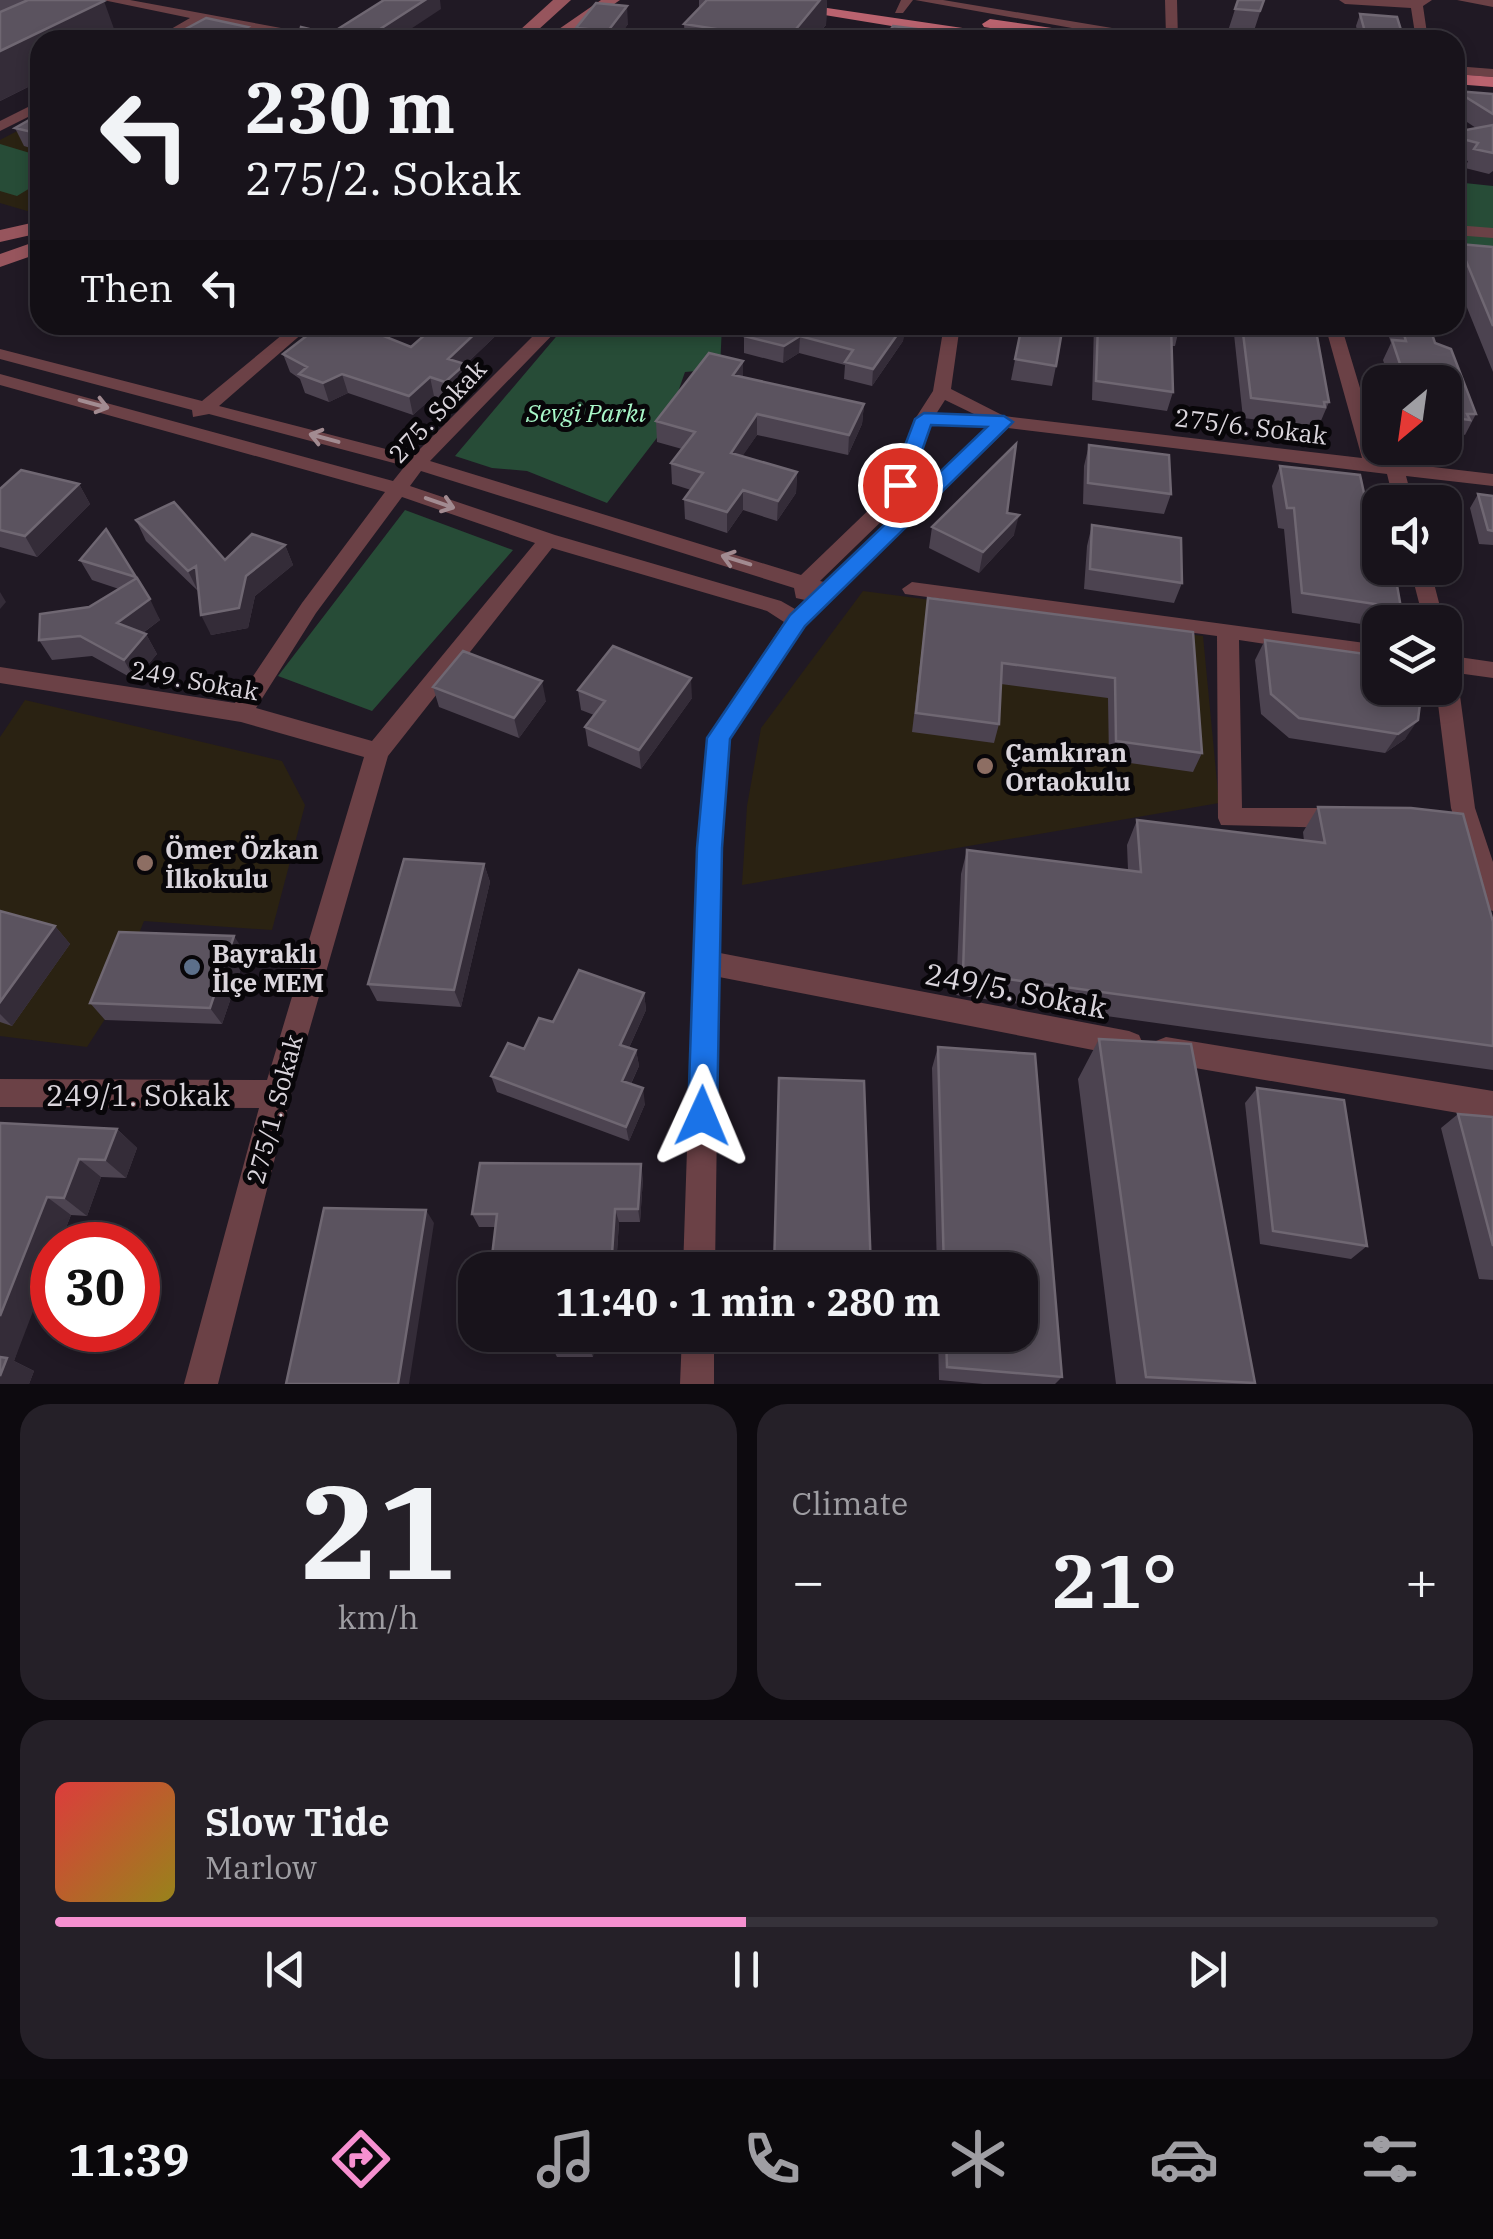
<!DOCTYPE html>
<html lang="en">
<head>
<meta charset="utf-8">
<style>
	body { margin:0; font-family:"IBM Plex Serif",serif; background:#252028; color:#f1f3f6; height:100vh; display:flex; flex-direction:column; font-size:38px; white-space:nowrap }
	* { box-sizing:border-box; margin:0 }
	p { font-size:32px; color:#9f9ea3 }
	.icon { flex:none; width:55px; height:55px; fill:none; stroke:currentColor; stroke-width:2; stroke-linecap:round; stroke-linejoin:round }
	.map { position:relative; height:1384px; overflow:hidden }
	.sheet { display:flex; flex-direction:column; gap:20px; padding:20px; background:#0d0a0f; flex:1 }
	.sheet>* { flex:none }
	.top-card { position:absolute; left:30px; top:30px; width:1435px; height:305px; border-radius:30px; box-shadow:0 5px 15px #0003,0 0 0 2px #36323a; background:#18131b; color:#f1f3f6; overflow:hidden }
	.needle { width:65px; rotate:209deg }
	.controls { position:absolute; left:1362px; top:365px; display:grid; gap:20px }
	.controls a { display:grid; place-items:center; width:100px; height:100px; border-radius:20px; background:#18131b; box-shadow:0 5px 15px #0003,0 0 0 2px #36323a; font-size:50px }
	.speed { position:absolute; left:30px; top:1222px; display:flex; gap:20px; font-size:50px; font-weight:700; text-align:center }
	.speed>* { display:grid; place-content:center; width:130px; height:130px; border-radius:50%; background:#18131b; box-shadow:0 5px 15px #0003,0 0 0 2px #36323a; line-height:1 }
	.speed .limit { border:15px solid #d22; background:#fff; color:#111 }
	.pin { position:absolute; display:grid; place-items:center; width:85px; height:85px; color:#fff; margin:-42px; border:5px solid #fff; border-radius:50%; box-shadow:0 2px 10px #0007 }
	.me { position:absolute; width:110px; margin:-55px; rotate:1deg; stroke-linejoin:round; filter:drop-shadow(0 0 8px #0008) }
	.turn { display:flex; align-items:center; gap:35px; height:210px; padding:0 50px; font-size:45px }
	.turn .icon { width:130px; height:130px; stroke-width:2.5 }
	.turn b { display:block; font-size:70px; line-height:85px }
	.then { display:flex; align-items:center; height:95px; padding:0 50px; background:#0003; gap:20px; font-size:38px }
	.big { font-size:75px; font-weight:700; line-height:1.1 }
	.sheet .widget { flex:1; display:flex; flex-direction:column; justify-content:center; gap:15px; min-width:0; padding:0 35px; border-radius:30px; background:#252028 }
	.sheet .dial { align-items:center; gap:0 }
	.dial b { font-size:130px; line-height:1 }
	.song { display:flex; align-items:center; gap:30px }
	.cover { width:120px; height:120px; border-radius:15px; background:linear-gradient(135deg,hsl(0 70% 55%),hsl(50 70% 35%)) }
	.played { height:10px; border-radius:5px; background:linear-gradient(90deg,#f690d0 50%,#36323a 50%) }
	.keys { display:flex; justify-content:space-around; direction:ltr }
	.heat { display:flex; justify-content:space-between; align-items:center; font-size:55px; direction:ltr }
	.sheet .tiles { flex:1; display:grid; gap:20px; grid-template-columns:1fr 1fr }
	.widget:last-child { grid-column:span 2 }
	.trip { position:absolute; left:458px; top:1252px; width:580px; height:100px; border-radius:30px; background:#18131b; box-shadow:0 5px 15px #0003,0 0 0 2px #36323a; font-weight:700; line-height:100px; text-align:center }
	.tab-bar { display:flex; height:160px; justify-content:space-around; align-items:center; background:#0a080b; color:#9f9ea3 }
	.tab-bar .icon { width:70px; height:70px }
	.tab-bar .current { color:#f690d0 }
	.tab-bar b { font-size:45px; color:#f1f3f6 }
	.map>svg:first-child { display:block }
	.education { fill:#2a2212 }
	.green { fill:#274c37 }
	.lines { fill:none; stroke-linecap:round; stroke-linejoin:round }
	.street { fill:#6b4146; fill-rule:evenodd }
	.secondary { fill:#97555d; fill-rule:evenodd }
	.primary { fill:#ba636f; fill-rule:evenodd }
	.wall { fill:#4c4350 }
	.shaded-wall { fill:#342c38 }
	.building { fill:#5b535f; stroke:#6f6772; stroke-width:2.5 }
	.oneway { stroke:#a28b91 }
	.route { fill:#1a73e8; stroke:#114b97; stroke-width:2.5 }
	.education-dot { fill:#8d6e63; stroke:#080609; stroke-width:4 }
	.service-dot { fill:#5c6f8a; stroke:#080609; stroke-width:4 }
	.labels { text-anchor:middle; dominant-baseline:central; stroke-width:10; stroke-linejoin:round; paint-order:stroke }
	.street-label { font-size:25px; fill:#dad5dc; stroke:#080609 }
	.park-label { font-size:25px; font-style:italic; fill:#a9f8c9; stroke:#080609 }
	.poi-label { font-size:25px; font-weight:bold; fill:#dad5dc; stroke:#080609; text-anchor:start }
	.near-street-label { font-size:30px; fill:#dad5dc; stroke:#080609 }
</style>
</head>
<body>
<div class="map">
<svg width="1493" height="1384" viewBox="0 0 1493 1384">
	<rect width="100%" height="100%" fill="#201924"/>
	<!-- education -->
	<path class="education" d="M40 119V212L34 213 0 203V140Z
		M863 591 1203 636 1219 803 742 885 747 806 761 728Z
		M25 700 282 761 305 805 272 930 144 921 105 1019 87 1047 0 1036V737Z"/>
	<!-- green -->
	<path class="green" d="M0 144 40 156V182L17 196 0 191Z
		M1455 182 1493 186V258L1455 255Z
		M566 325H722L720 369 685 372 666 426 607 503 527 471 492 468 455 456Z
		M405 510 513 550 372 711 278 676Z"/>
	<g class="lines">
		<!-- street -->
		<path class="street" d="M103 0H130L346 40H318L203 20 167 40H152L190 18Z
			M901 0H913L903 13H895Z
			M915 0H943L1166 37 1165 0H1177L1178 40H1139Z
			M1339 0H1432L1423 6 1428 40H1416L1411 8 1345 4Z
			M1457 0H1493V7Z
			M1455 66 1493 69V77L1455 74Z
			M40 101V111L0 131V121Z
			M1455 225 1493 228V238L1455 235Z
			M294 325H312L219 406 413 456 544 325H562L430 461 801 575 879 500 891 484 915 419 933 391 944 325H960L951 389 1004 416 1362 458 1325 325H1341L1382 461 1493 474V486L1406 476 1413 502H1394L1387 474 1008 428 805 626 730 739 721 848 720 953 1129 1031 1139 1035 1143 1044 1139 1053 1129 1057 719 977 715 1270H683L697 848 707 738 784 622 767 611 552 548 388 756 291 1094 218 1384H184L259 1108 0 1107V1079L267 1080 364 757 241 722 0 683V667L235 703 302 603 385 492 0 385V374L393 481 405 466 209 414 193 417 192 410 0 359V349L202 401ZM945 400 976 415 936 414ZM931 425 988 427 824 582 820 581 893 510 910 485ZM421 471 794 588 796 598 805 600 795 609 781 601 555 535 410 486ZM402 497 535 543 372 741 256 708 316 613Z
			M1410 568H1430L1444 622H1424Z
			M912 582 1380 645V661L1239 640 1242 808H1339L1348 811 1351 818 1348 825 1339 828 1221 825 1218 818 1217 636 905 594 902 589Z
			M1445 655 1493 662V678L1457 673 1475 808 1493 862V911L1484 908 1480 900 1451 808 1436 688H1445Z
			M1166 1037 1493 1091V1119L1166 1063 1156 1059 1152 1050 1156 1041Z
			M682 1335H714V1384H680Z"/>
		<!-- secondary -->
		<path class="secondary" d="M553 0H571L527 40H509Z
			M601 0H620L562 40H543Z
			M40 221V233L0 242V230Z
			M40 240V253L0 267V254Z"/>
		<!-- primary -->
		<path class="primary" d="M733 0H773L1010 35 1018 40H977Z
			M990 19 1100 35 1108 40H1066L984 27 982 24Z
			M1455 74 1493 77V87L1455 84Z"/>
	</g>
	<!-- wall -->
	<path class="wall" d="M0 0H101L40 81 0 101Z
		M699 0H827L826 25 813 40H685L684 24 699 9Z
		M1238 0H1264L1252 37 1227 34Z
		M1360 14 1404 40H1359L1356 26Z
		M628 24 616 40H577L576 28Z
		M1456 91 1493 94V171L1489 174 1465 168 1468 161 1455 158V132L1476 128 1455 114Z
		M40 114V151L24 146 15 128Z
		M1459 244 1493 247V372L1455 278V252Z
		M436 325H507L465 365 469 383 449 401 434 396 413 415 348 393 329 402 305 393 300 379 290 372 283 354 330 336 411 347Z
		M748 325H905L903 341 872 386 844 379 845 365 799 353 783 363 744 353V336L748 331Z
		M1022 325 1056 366 1052 386 1011 380Z
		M1094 325H1180L1175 346H1171L1173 392 1167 411 1092 400Z
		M1233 325H1315L1329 402 1320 423 1318 422 1316 427 1243 418Z
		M1385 325H1429L1435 343 1476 414 1465 435 1462 434 1458 441 1445 439V382H1390L1383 360 1391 343Z
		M743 361V378L864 404 862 424 848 455 757 435 742 456 797 472 796 493 777 521 743 510 727 533 685 519 684 499 691 490 672 484 671 463 682 449 657 442 656 421Z
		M1089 445 1171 494 1164 514 1083 504 1084 466Z
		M1280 466 1378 557 1401 608 1392 622H1380V627L1292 613 1284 529 1278 528 1272 486Z
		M79 484 90 504 37 557 0 547V489Z
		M1478 494 1493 496V545L1479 544 1470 508Z
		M1007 513 1014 535 979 573 929 548 932 527Z
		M136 520 225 560 285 545 293 565 255 596 248 628 211 635 198 591 146 541Z
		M1092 525 1182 583 1174 603 1084 589 1087 546Z
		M106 529 160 620 143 633 146 634 157 654 135 680 92 656 52 660 39 640 119 589 92 580 80 560Z
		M928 598 1193 632 1202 753 1193 772 1109 760 1108 698 1001 684 999 724 994 743 912 732Z
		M1265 640 1428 696 1420 708 1405 739 1385 753 1289 738 1261 714 1255 660Z
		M433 687 546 701 519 738 439 707Z
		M578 690 692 698 641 769 588 746 585 727 594 715 581 710Z
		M1318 807 1493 922V1070L956 995 961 874 967 850 1128 870 1127 845 1137 820 1304 841 1303 832Z
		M484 864 490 882 461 1007 377 1001 368 984Z
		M0 911 55 926 70 944 12 1026 0 1022Z
		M246 954 222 1024 105 1020 90 1003Z
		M644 993 646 1010 629 1048 636 1050 639 1066 631 1084 645 1104 629 1141 497 1092 491 1076 553 1022Z
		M1099 1039 1255 1383 1254 1384H1116L1078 1079Z
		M938 1047 1062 1377 1055 1384H983L939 1380 938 1335H1020V1270H937L932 1068Z
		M1257 1088 1367 1246 1351 1259 1260 1244 1245 1103Z
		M1458 1114 1493 1117V1280L1479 1279 1441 1128Z
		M0 1123 117 1129 137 1148 126 1178 101 1177 87 1216 71 1215 59 1245H52L14 1361 34 1371 29 1384H0Z
		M643 1178 640 1222H619L616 1267 600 1266V1270L498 1269 492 1256 495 1227H479L472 1214Z
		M595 1335 593 1357H557L552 1347H544L539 1337Z"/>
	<!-- shaded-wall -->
	<path class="shaded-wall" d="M425 0H440L441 9 394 40H363Z
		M820 0H827L826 25 813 40H787Z
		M104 1 118 40H40V81L0 101V51Z
		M627 6 628 24 616 40H608V31Z
		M248 27 252 40H225Z
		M484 325H507L465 365 469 383 449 401 445 382 448 359Z
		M905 325 903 341 872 386 873 369Z
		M800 336 799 353 783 363 784 346Z
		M743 361V382L733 375Z
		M342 374 348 393 329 402 323 383Z
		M430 377 434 396 413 415 409 396Z
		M864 404 862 424 848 455 849 435Z
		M757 414V435L731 473V453Z
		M797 472 796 493 777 521 778 501Z
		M79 484 90 504 37 557 25 536Z
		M743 490V510L727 533V512Z
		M1019 515 1014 535 979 573 983 552Z
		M285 545 293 565 255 596 248 628 211 635 201 615Z
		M196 566 198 591 188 571Z
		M0 592 6 602 0 609Z
		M150 599 160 620 129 643 117 623Z
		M146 634 157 654 135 680 124 660Z
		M691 678 692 698 641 769 639 750Z
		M542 681 546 701 519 738 514 718Z
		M1418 720 1405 739 1385 753 1398 734Z
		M484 864 490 882 461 1007 454 990Z
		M55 926 70 944 12 1026 0 1014V1002Z
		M234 936 246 954 222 1024 210 1008Z
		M644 993 646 1010 623 1061 620 1045Z
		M636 1050 639 1066 625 1096 622 1081Z
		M643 1088 645 1104 629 1141 626 1127Z
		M117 1129 137 1148 126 1178 105 1160Z
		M79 1159 101 1177 87 1216 64 1198Z
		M641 1164 643 1178 640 1222 638 1209Z
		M47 1197 71 1215 59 1245H52V1262L14 1361 34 1371 29 1384H0V1316Z
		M615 1209 619 1222 616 1267 612 1254Z
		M426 1210 434 1223 409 1384H398Z
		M596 1254 600 1266V1270H595Z
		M590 1335H595L593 1357 589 1347Z"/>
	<!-- building -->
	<path class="building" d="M28 0H101L104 1 0 51V12Z
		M384 0H425L363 40H298L301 27 330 34Z
		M707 0H820L787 40 684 24Z
		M1238 0H1264L1260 11 1235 9Z
		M596 3 627 6 608 31 576 28Z
		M1360 14 1397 17 1404 40 1367 39Z
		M206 18 248 27 225 40H165Z
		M893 26 948 33 945 40H884Z
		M1456 91 1493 94V114Z
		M40 114V134L15 128Z
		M1493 125V153L1474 149 1478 143 1455 137V132Z
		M1459 244 1493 247V326Z
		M436 325H484L448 359 465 364 445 382 430 377 409 396 342 374 323 383 299 374 307 367 283 354 313 331 330 336 359 326 411 347Z
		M753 325H904L873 369 845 362 853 350 800 336 784 346 744 336Z
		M1022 325H1063L1056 366 1015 359Z
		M1098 325H1180L1181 327 1171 326 1173 392 1096 381Z
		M1242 325H1315L1329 402H1324L1325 407 1251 398Z
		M1401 325H1429L1435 343 1451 349 1476 414H1467L1470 420 1445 417V382H1406L1392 340 1406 341Z
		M709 353 743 361 733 375 864 404 849 435 757 414 731 453 797 472 778 501 743 490 727 512 684 499 703 473 671 463 695 432 656 421Z
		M1016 444 1007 513 1019 515 983 552 932 527Z
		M1089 445 1169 455 1171 494 1088 483Z
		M1280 466 1360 475 1378 557H1380V568H1394L1401 608 1302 593 1294 508H1287Z
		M21 470 79 484 25 536 0 530V489Z
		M1478 494 1493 496V531L1488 530Z
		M174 502 225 560 252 534 285 545 246 576 239 608 201 615 196 566 188 571 136 520Z
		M1092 525 1181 538 1182 583 1090 569Z
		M106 529 136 577 80 560Z
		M137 578 150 599 117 623 146 634 124 660 80 636 39 640 40 614 89 607Z
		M928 598 1193 632 1202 753 1116 741 1115 678 1002 663 999 724 916 713Z
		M1265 640 1380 656V688H1426L1428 696 1421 695 1418 720 1398 734 1299 718 1271 694Z
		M613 646 691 678 639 750 585 727 605 701 578 690Z
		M463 651 542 681 514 718 433 687Z
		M1318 807 1411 808 1463 814 1493 922V1046L963 973 967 850 1141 872 1137 820 1325 843Z
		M404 859 484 864 454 990 368 984Z
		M0 911 55 926 0 1002Z
		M119 932 234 936 210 1008 90 1003Z
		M579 970 644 993 620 1045 636 1050 622 1081 643 1088 626 1127 491 1076 508 1043 524 1049 539 1018 553 1022Z
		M1099 1039 1191 1044 1255 1383 1146 1377Z
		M938 1047 1035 1054 1062 1377 947 1367 946 1335H1020V1270H944Z
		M779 1078 864 1081 871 1270H774Z
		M1257 1088 1344 1100 1367 1246 1273 1231Z
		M1458 1114 1493 1117V1246Z
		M0 1123 117 1129 105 1160 79 1159 64 1198 47 1197 0 1316Z
		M480 1163 641 1164 638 1209H615L612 1254H596L595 1270H508L509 1256H492L497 1214H472Z
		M324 1208 426 1210 398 1384H286Z
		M539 1335H590L589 1347H551L552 1337H539Z
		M0 1357 7 1358 0 1376Z"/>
	<!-- one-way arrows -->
	<defs><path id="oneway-shaft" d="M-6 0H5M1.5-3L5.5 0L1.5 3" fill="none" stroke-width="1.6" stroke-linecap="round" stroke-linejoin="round" transform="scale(2.5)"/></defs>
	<g class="oneway">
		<use href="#oneway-shaft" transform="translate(94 404) rotate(15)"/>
		<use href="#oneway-shaft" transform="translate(324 438) rotate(-165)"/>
		<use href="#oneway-shaft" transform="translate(440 503) rotate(19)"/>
		<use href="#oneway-shaft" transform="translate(736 560) rotate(-163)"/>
	</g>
	<!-- route -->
	<path class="route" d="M924 413 1004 416 1013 422 805 626 730 739 722 848 717 1116 713 1126 702 1130 692 1126 688 1116 697 848 707 738 790 615 987 427 931 425 910 485 900 491 893 490 890 485 915 419Z"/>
	<!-- markers -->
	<g class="education-dot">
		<circle cx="985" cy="766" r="10"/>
		<circle cx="145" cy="863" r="10"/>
	</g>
	<circle class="service-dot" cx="192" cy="967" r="10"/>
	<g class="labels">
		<!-- street labels -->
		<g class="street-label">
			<text transform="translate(437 411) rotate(-47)">275. Sokak</text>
			<text transform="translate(1251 426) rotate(7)">275/6. Sokak</text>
			<text transform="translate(195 680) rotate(10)">249. Sokak</text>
			<text transform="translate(274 1109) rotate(-75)">275/1. Sokak</text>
		</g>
		<!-- park labels -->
		<g class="park-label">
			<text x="586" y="412">Sevgi Parkı</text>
		</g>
		<!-- poi labels -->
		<g class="poi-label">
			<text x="1005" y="752">Çamkıran<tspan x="1005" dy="29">Ortaokulu</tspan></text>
			<text x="165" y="849">Ömer Özkan<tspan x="165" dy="29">İlkokulu</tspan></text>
			<text x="212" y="953">Bayraklı<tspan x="212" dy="29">İlçe MEM</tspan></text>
		</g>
		<!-- near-street labels -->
		<g class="near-street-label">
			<text transform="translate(1016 990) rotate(11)">249/5. Sokak</text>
			<text x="138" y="1094">249/1. Sokak</text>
		</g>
	</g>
</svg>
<div class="controls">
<a><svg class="needle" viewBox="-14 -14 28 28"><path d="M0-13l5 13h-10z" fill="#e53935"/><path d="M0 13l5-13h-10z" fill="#9f9ea3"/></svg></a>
<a><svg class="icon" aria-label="sound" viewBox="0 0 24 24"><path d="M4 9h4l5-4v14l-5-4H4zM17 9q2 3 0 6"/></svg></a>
<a><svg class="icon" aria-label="layers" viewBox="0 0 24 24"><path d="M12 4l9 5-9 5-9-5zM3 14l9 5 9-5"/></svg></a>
</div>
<div class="speed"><div class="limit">30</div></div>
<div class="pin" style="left:900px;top:485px;background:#d93025"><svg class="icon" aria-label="arrive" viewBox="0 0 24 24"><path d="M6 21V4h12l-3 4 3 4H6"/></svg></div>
<svg class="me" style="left:702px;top:1116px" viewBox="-20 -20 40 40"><path d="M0-17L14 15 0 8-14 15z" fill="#1a73e8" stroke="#fff" stroke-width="4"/></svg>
<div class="trip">11:40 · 1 min · 280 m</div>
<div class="top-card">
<div class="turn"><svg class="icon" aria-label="left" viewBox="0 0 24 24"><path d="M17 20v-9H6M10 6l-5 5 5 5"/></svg><div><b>230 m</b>275/2. Sokak</div></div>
<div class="then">Then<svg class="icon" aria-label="left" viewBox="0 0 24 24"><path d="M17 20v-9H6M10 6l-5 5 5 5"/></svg></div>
</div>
</div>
<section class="sheet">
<div class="tiles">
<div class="widget dial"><b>21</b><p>km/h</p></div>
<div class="widget"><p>Climate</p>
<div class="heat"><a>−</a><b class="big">21°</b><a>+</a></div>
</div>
<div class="widget">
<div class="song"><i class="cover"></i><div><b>Slow Tide</b><p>Marlow</p></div></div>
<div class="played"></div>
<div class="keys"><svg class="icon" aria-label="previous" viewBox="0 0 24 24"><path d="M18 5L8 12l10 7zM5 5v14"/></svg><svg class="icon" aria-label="pause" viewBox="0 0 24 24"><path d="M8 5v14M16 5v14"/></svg><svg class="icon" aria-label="next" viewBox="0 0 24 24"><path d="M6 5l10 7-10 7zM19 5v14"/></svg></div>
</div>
</div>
</section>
<nav class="tab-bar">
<b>11:39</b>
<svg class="icon current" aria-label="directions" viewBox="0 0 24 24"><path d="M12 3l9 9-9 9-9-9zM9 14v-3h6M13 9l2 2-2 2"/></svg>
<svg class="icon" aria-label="music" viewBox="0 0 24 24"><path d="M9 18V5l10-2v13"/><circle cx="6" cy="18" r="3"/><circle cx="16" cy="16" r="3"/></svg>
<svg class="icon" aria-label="phone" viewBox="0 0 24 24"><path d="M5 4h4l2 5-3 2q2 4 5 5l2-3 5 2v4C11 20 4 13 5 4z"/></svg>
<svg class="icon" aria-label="climate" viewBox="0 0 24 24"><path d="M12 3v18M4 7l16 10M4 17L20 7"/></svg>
<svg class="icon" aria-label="car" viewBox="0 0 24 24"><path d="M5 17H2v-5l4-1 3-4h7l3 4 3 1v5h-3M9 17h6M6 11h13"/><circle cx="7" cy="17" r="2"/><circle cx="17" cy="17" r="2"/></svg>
<svg class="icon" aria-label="filters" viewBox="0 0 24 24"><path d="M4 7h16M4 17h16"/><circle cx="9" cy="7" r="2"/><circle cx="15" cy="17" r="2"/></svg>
</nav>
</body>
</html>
